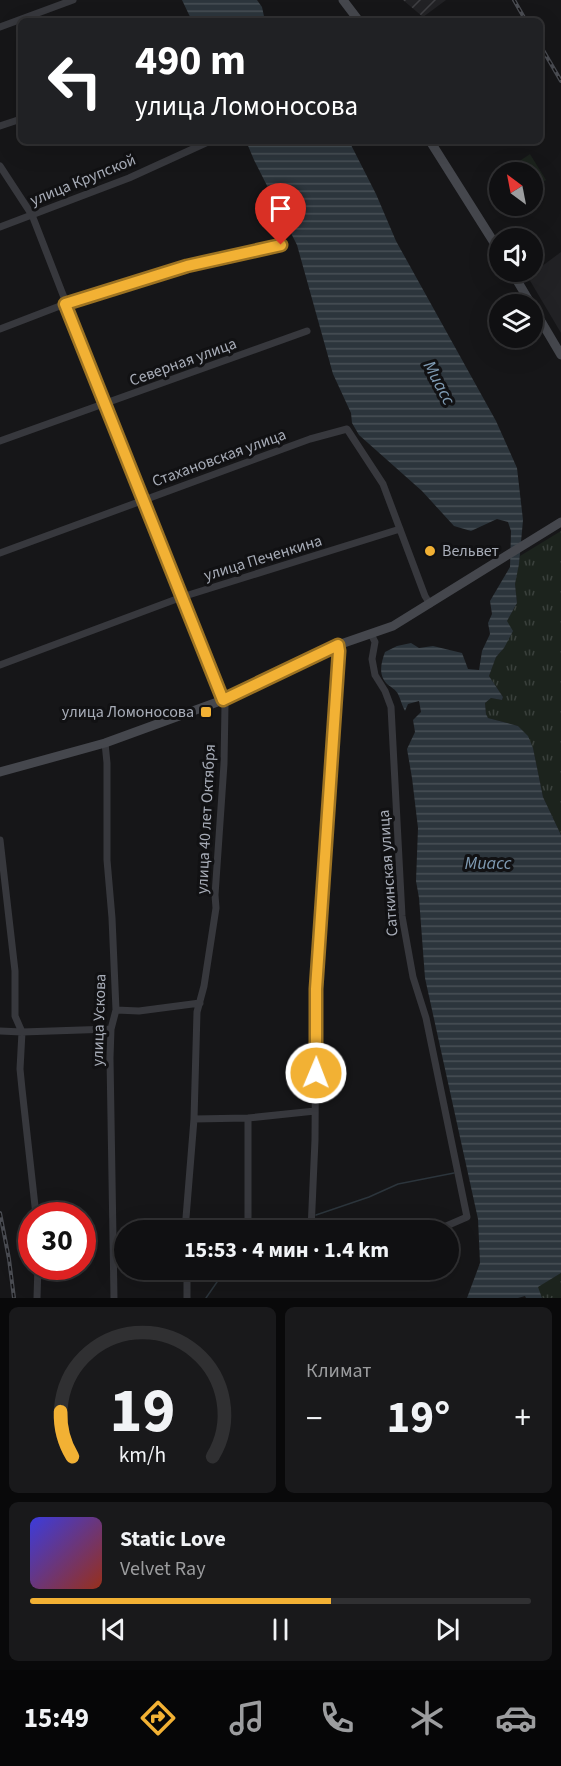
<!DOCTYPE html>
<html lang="ru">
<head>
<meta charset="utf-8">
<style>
	body { margin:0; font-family:"Source Sans 3",sans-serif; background:#19191b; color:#f1f3f6; height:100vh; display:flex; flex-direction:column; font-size:22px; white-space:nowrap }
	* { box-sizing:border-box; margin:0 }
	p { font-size:20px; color:#9c9d9f }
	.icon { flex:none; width:33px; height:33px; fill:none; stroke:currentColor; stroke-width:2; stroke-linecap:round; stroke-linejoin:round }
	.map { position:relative; height:1298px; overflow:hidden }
	.details { display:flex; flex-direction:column; gap:9px; padding:9px; background:#09090a; flex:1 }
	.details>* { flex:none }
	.banner { position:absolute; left:18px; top:18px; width:525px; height:126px; border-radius:9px; box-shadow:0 6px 24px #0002,0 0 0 2px #303032; background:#202124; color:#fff; overflow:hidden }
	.needle { width:39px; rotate:328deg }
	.tools { position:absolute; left:489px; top:162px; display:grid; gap:12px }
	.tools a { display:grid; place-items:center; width:54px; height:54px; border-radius:50%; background:#101012; box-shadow:0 6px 24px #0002,0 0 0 2px #303032; font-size:30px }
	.speed { position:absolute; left:18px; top:1202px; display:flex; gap:12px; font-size:30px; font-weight:700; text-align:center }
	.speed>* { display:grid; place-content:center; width:78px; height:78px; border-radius:50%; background:#101012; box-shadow:0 6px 24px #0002,0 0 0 2px #303032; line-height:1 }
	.speed .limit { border:9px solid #d22; background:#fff; color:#111 }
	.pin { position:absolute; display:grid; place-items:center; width:51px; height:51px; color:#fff; margin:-62px -26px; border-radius:50% 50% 50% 0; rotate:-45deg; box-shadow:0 0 6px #0007 }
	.pin .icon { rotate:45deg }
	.me { position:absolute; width:66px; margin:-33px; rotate:1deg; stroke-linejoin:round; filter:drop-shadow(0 0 4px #0008) }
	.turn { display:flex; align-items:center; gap:21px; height:126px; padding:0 18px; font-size:27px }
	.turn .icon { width:78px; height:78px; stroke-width:2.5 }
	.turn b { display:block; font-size:42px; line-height:51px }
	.big { font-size:45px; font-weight:700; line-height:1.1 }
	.details .tile { flex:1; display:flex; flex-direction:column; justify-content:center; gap:9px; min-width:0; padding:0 21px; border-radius:9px; background:#19191b }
	.details .dial { align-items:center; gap:0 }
	.dial svg { height:156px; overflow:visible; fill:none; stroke:#303032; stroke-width:7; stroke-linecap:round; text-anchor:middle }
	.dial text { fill:#f1f3f6; stroke:none }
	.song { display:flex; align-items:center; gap:18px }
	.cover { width:72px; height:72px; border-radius:9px; background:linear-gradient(135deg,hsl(240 70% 55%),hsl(10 70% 35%)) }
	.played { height:6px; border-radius:3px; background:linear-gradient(90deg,#f2b134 60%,#303032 60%) }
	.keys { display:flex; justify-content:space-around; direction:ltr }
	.heat { display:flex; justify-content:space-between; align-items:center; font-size:33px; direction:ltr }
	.details .tiles { flex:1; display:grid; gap:9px; grid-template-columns:1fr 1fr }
	.tile:last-child { grid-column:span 2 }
	.trip { position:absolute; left:114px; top:1220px; width:345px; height:60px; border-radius:30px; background:#101012; box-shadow:0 6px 24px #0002,0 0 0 2px #303032; font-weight:700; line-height:60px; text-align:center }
	.menu { display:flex; height:96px; justify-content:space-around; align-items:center; background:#060607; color:#9c9d9f }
	.menu .icon { width:42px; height:42px }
	.menu .current { color:#f2b134 }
	.menu b { font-size:27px; color:#f1f3f6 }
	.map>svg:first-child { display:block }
	.built { fill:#222225 }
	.industrial { fill:url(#industrial-furrows) }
	.grass { fill:url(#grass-tufts) }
	.garden { fill:#1c231d }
	.water { fill:url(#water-rules) }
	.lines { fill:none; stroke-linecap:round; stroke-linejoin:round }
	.stream { stroke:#2c353c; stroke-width:1.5 }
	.street { stroke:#37383d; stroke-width:7 }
	.secondary { stroke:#45474d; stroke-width:9 }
	.rail-casing { stroke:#4a4c52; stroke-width:4 }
	.rail { stroke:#111113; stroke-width:1.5; stroke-dasharray:4.5; stroke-linecap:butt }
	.route-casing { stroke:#9d7322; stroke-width:15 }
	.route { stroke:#f2b134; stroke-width:10 }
	.poi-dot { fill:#f2b134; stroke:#111113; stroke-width:2 }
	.labels { text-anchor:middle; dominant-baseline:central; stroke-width:6; stroke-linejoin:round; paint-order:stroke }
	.street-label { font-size:16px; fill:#a8adb8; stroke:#111113 }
	.poi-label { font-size:16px; fill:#a8adb8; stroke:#111113; text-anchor:start }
	.water-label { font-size:18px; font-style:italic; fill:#7f9bb3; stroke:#111113 }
</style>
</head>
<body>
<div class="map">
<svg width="561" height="1298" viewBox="0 0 561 1298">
	<defs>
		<pattern id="industrial-furrows" width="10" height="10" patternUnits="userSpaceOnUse" patternTransform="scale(1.5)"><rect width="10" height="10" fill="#222225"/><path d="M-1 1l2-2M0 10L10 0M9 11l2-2" fill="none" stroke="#3f3f43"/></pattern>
		<pattern id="grass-tufts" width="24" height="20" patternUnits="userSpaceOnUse" patternTransform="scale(1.5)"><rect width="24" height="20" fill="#1c231d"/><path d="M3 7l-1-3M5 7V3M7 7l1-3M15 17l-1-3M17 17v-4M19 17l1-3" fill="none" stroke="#3a403c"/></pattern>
		<pattern id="water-rules" width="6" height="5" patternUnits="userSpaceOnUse" patternTransform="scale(1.5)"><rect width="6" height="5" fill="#2c353c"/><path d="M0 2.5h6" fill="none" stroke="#485056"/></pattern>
	</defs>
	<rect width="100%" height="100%" fill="#161618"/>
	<!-- built -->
	<path class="built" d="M561 252V333L529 279 530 275Z"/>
	<!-- industrial -->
	<path class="industrial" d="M403 0H446L423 17Z"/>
	<!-- grass -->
	<path class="grass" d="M561 531V835L543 797 533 748 518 726 488 718 486 714 485 703 491 698 502 700 503 697 489 676 496 657 504 648 507 621 517 603 515 584 520 556Z
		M561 1273V1298H542L537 1287Z"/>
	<!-- garden -->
	<path class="garden" d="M530 154 546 180 534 188 532 172H524L518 162Z"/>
	<!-- water -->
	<path class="water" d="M182 0H257L262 7 265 21H192Z
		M246 141H349L376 194 396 241 496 421 517 468 523 520 519 564 515 584 517 603 507 621 513 631 504 648 496 657 489 676 503 697 502 700 491 698 485 703 486 714 488 718 518 726 528 736 533 748 543 797 561 835V1273L538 1287 542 1298H526L525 1296 518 1298H467L480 1263 478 1219 425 978 419 898 416 881 418 828 412 778 407 749 415 732 413 720 421 712 419 701 408 704 405 711C402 706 401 700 398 694 396 690 391 687 387 684 378 675 381 663 385 652L397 646 411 643 419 648 433 646 462 653 468 669 479 670 482 651 490 634 488 623 492 614 490 601 510 567 511 531 508 522 497 519 471 531 454 526 422 491 359 435 352 423 351 413 333 374 297 245 254 160Z"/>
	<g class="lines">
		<!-- stream -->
		<path class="stream" d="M316 1215 369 1197 398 1184 454 1173
			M285 1230 309 1219
			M206 1298 226 1269"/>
		<!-- street -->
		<path class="street" d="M0 27 73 0
			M0 126 21 119
			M0 166 32 215 143 501 225 705 224 764 215 895 216 908 204 986 197 1012 194 1119 185 1230
			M0 227 129 178 208 142
			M0 329 65 304 187 266 281 245
			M0 441 307 331
			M0 553 310 439 347 429 383 484 425 596 430 604
			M371 634 375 642 372 659 375 675 385 691 391 707 402 916 413 977 426 1018 467 1217 437 1230
			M0 665 182 597 400 529
			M105 743 107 763V860L112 918 116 1010 111 1029 110 1058 114 1298
			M0 840 15 971V1016L22 1032 20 1069 22 1089 36 1215
			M116 1010 139 1011 200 1003
			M0 1031 22 1032 111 1029
			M194 1119 248 1118 315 1111
			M248 1230V1118
			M311 1230 315 1140 316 989 339 651 338 645
			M182 1269 187 1278V1298
			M37 1298 38 1266"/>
		<!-- secondary -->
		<path class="secondary" d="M343 0 359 21
			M430 141 500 252
			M512 272 531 304
			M532 306 561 355
			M0 772 105 743 223 700 338 645 393 626 561 522"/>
		<defs>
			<path id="rail" d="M514 0 526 21
				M540 45 561 81
				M0 1213 9 1259 14 1298"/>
		</defs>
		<!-- rail casing -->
		<use href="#rail" class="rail-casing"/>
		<!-- rail -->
		<use href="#rail" class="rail"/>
	</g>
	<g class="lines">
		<defs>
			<path id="route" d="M281 245 187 266 65 304 223 700 338 645 339 651 316 989V1073"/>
		</defs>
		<!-- route casing -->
		<use href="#route" class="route-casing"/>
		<!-- route -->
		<use href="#route" class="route"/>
	</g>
	<!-- markers -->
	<g class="poi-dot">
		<circle cx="430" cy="551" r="6"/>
		<rect x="200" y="706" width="12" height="12" rx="3"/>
	</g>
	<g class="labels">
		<!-- street labels -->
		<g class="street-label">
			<text transform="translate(83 180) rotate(-22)">улица Крупской</text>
			<text transform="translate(183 362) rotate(-20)">Северная улица</text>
			<text transform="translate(219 458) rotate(-20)">Стахановская улица</text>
			<text transform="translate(263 558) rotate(-17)">улица Печенкина</text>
			<text transform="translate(206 819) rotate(-87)">улица 40 лет Октября</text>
			<text transform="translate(388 873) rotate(-94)">Саткинская улица</text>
			<text transform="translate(99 1020) rotate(-88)">улица Ускова</text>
		</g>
		<!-- poi labels -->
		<g class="poi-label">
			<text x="442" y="551">Вельвет</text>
			<text x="194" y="712" text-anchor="end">улица Ломоносова</text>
		</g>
		<!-- water labels -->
		<g class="water-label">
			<text transform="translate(439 383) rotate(62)">Миасс</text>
			<text x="488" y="863">Миасс</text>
		</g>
	</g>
</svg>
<div class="tools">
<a><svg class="needle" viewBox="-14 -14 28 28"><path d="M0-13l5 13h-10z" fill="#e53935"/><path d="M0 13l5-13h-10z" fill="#9c9d9f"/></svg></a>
<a><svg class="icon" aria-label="sound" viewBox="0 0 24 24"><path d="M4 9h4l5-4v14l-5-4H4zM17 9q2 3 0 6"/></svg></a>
<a><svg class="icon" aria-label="layers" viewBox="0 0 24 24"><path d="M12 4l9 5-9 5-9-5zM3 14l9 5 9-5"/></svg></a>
</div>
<div class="speed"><div class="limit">30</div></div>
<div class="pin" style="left:281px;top:245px;background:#d93025"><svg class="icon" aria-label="arrive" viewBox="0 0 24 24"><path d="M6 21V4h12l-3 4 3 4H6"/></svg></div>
<svg class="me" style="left:316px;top:1073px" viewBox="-20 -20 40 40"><circle r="17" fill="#f2b134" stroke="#fff" stroke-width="3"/><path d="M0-11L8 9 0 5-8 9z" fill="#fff"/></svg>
<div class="trip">15:53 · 4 мин · 1.4 km</div>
<div class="banner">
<div class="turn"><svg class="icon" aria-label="left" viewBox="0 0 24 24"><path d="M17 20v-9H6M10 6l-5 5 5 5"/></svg><div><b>490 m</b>улица Ломоносова</div></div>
</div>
</div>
<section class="details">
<div class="tiles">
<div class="tile dial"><svg viewBox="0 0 100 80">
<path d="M14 69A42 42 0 1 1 86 69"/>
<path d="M14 69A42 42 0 0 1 8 46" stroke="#f2b134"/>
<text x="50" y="56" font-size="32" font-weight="700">19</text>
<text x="50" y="72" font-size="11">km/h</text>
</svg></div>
<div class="tile"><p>Климат</p>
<div class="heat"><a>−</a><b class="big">19°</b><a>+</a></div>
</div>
<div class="tile">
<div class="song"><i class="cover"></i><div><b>Static Love</b><p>Velvet Ray</p></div></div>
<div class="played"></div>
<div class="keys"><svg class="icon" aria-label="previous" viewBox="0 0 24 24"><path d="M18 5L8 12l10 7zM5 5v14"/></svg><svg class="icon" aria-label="pause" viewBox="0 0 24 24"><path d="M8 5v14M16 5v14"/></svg><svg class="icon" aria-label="next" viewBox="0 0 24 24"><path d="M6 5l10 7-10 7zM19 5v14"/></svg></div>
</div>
</div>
</section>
<nav class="menu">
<b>15:49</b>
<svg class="icon current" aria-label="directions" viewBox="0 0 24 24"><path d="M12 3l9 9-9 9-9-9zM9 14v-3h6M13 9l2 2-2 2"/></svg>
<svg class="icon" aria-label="music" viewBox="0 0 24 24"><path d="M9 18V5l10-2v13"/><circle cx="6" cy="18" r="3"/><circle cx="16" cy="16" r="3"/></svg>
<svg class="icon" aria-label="phone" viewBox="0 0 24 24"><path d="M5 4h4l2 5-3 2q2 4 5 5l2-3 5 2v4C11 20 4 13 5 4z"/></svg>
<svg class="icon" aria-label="climate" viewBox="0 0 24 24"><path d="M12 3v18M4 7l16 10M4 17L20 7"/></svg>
<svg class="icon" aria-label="car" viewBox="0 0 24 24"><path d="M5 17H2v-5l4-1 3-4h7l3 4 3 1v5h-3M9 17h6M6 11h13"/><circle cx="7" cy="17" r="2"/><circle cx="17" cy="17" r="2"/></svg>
</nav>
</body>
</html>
